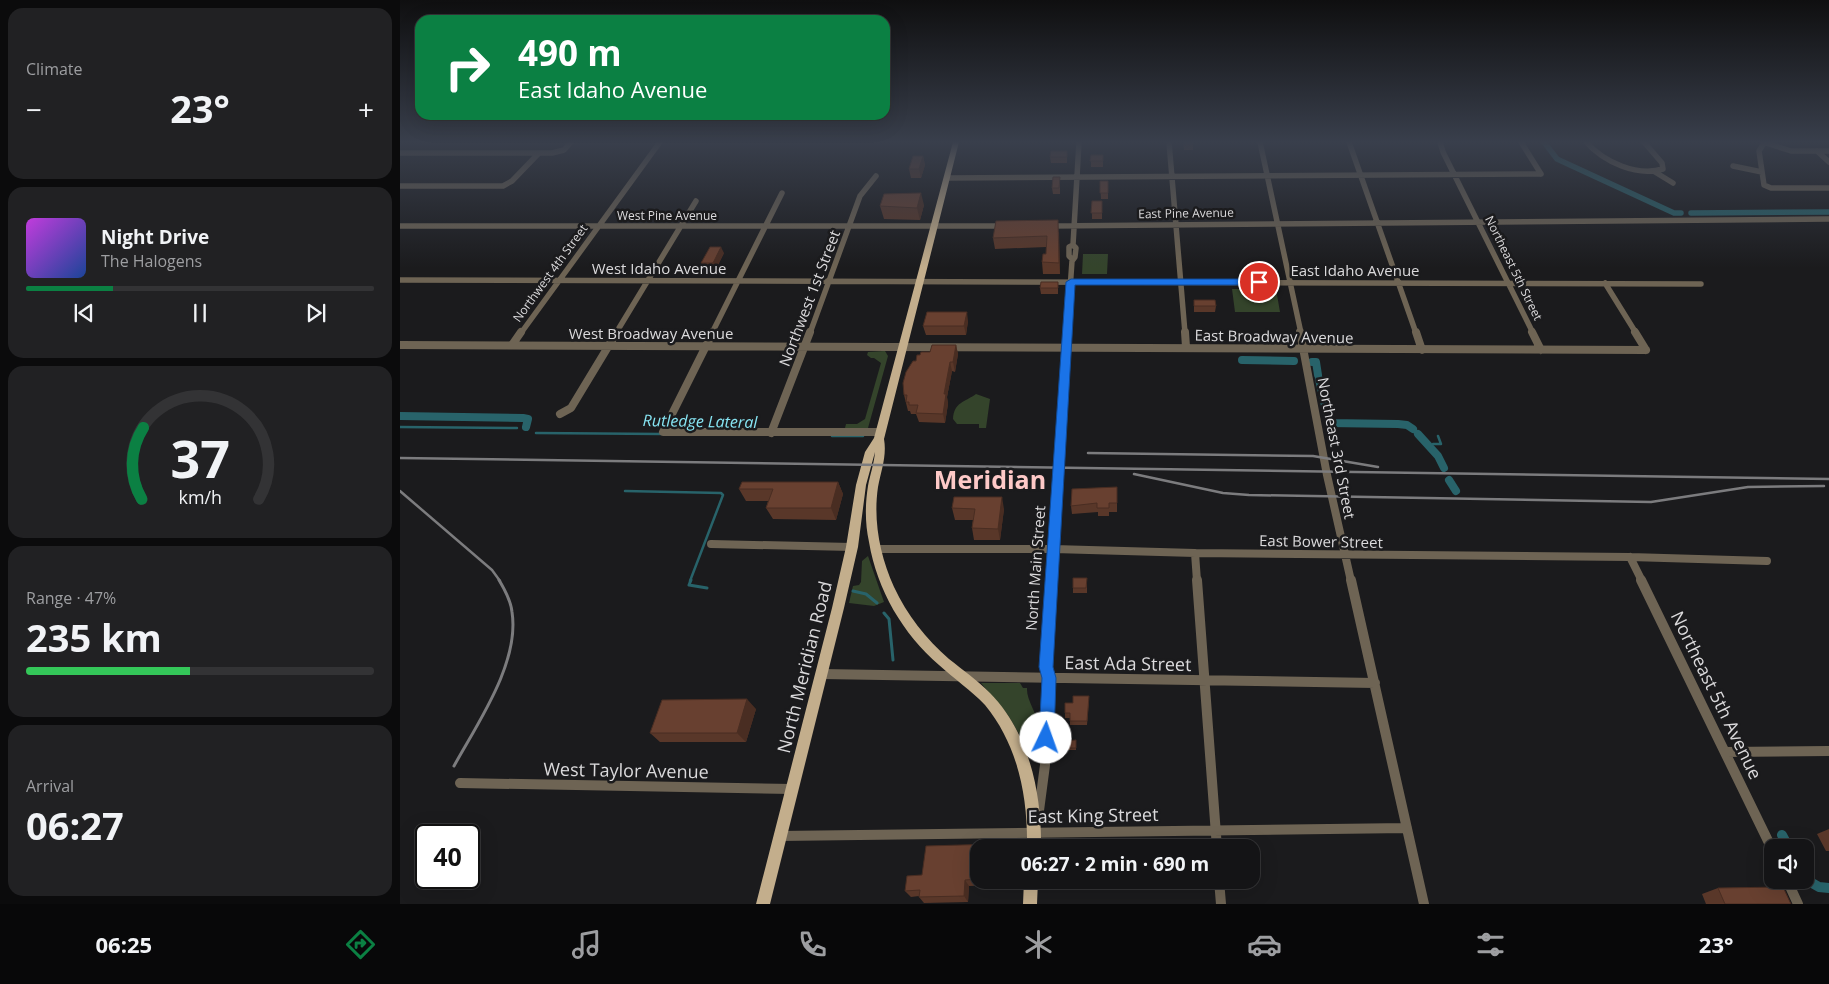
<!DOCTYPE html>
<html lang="en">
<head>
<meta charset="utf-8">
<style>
	body { margin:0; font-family:"Open Sans",sans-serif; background:#212123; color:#f1f3f6; height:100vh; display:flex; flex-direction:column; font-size:19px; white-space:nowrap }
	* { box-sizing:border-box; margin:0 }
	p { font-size:16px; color:#9d9ea1 }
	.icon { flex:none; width:28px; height:28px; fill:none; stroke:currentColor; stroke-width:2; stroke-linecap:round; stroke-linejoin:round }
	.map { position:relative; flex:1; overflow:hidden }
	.side { display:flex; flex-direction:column; gap:8px; padding:8px; background:#0b0b0c; width:400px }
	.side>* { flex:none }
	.hud { position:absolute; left:15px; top:15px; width:475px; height:105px; border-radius:15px; box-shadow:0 5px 20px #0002,0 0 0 1px #333335; background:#0b8043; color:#fff; overflow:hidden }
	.fabs { position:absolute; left:1364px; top:839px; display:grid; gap:10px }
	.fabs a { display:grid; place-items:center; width:50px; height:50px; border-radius:10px; background:#141416; box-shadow:0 5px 20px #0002,0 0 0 1px #333335; font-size:25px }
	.speed { position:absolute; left:15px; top:824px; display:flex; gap:10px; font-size:25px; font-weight:700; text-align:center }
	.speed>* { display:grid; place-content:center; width:65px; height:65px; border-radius:50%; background:#141416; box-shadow:0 5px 20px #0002,0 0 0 1px #333335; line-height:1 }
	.speed .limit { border:2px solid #111; border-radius:8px; background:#fff; color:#111 }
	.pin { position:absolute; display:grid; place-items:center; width:42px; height:42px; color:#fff; margin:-21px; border:2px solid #fff; border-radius:50%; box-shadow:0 1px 5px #0007 }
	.me { position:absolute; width:55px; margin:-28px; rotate:3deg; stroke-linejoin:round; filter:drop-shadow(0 0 4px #0008) }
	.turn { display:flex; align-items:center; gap:18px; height:105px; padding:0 20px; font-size:22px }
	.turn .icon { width:65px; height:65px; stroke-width:2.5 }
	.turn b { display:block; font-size:35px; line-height:42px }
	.big { font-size:38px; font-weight:700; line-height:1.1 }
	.side .widget { flex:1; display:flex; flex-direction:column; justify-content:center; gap:8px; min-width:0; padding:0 18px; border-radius:15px; background:#212123 }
	.side .dial { align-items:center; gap:0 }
	.dial svg { height:130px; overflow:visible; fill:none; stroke:#333335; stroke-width:7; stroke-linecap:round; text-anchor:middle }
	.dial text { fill:#f1f3f6; stroke:none }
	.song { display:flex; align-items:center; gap:15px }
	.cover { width:60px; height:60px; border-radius:8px; background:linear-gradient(135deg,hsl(290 70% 55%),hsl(220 70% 35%)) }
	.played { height:5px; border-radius:2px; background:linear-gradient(90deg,#0b8043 25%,#333335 25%) }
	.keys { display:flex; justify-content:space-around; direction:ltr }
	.heat { display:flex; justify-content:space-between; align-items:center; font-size:28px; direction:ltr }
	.charge { height:8px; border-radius:4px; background:linear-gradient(90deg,#34c759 47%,#333335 0) }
	.trip { position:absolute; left:570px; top:839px; width:290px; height:50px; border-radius:15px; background:#141416; box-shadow:0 5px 20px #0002,0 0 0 1px #333335; font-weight:700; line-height:50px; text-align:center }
	.tabs { display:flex; height:80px; justify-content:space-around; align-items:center; background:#080809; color:#9d9ea1 }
	.tabs .icon { width:35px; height:35px }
	.tabs .current { color:#0b8043 }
	.tabs b { font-size:22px; color:#f1f3f6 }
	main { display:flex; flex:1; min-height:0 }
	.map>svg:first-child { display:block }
	.green { fill:#34442b }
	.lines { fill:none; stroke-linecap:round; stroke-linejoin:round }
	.stream-far1 { stroke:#28636a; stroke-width:2.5 }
	.stream { stroke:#28636a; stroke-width:3 }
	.canal-far2 { stroke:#28636a; stroke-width:5.5 }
	.canal-far1 { stroke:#28636a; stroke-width:8 }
	.canal { stroke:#28636a; stroke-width:10 }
	.minor-far2 { stroke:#6e6454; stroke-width:5.5 }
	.minor-far1 { stroke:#6e6454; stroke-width:8 }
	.minor { stroke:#6e6454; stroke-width:10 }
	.major { fill:#c3ae8c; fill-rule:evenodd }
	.rail-far1 { stroke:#7c7c7e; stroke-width:2.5 }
	.rail { stroke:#7c7c7e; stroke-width:3 }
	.wall { fill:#593729 }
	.shaded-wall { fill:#492d22 }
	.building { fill:#684030; stroke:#492d22 }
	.route { fill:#1a73e8; stroke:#114b97 }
	.labels { text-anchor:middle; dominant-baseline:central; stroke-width:5; stroke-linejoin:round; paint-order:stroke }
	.far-street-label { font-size:12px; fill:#dbdadc; stroke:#1b1b1d }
	.street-label { font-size:15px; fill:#dbdadc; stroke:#1b1b1d }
	.water-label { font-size:16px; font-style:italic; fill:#87e5f3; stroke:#1b1b1d }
	.near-street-label { font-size:18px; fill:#dbdadc; stroke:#1b1b1d }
	.town-label { font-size:25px; font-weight:bold; fill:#fec9c7; stroke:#1b1b1d }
</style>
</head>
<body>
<main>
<section class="side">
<div class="widget"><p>Climate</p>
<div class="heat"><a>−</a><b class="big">23°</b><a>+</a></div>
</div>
<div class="widget">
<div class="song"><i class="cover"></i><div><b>Night Drive</b><p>The Halogens</p></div></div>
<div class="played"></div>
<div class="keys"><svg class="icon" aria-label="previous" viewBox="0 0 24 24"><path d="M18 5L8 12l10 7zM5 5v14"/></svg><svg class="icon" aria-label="pause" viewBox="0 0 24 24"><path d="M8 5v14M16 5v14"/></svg><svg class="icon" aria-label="next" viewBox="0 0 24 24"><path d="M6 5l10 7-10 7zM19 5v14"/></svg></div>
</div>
<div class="widget dial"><svg viewBox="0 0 100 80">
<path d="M14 69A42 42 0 1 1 86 69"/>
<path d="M14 69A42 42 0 0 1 15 25" stroke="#0b8043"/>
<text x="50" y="56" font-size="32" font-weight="700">37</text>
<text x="50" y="72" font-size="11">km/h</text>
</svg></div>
<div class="widget"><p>Range · 47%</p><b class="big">235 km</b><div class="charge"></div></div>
<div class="widget"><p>Arrival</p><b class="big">06:27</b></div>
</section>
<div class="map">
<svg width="1429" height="904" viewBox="0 0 1429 904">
	<rect width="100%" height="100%" fill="#1b1b1d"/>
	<!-- green -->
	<path class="green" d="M683 254H708L707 274H682Z
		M832 289H876L880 312H835Z
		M485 351 488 356 468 428H445L446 424H457L465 419 481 363 474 358H471L467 355 468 352Z
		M576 394 590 399 586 428H579V424H557L553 419C554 402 565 402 576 394Z
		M468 556 484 602 474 606 449 603 453 586 459 585 461 582 462 561Z
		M581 683H620L623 688H627C626 705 646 720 633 737H621L608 715Z"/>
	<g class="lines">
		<!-- stream-far1 -->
		<path class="stream-far1" d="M0 427 117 428
			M136 433 261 434
			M432 436H463
			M1033 444H1041L1038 436
			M225 491 321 493 323 495 290 581"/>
		<!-- stream -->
		<path class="stream" d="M291 580 289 585 307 588
			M453 591 466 594 477 603
			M484 613 489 619 493 660"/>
		<!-- canal-far2 -->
		<path class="canal-far2" d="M1144 142 1157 159 1274 213H1281
			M1291 213 1429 212"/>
		<!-- canal-far1 -->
		<path class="canal-far1" d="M842 360 894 361
			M912 362H916L918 375
			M919 379 929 423 998 424 1007 425 1013 429
			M0 416 123 418 128 419 126 427
			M1018 434 1038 456 1044 468
			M1049 480 1056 491"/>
		<!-- canal -->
		<path class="canal" d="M1382 835 1389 848
			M1405 879 1419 887 1429 888"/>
		<!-- minor-far2 -->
		<path class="minor-far2" d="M769 142 785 333
			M860 142 901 333
			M949 142 1016 333
			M1040 142 1043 152 1133 333
			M1121 142 1141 174
			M1186 142C1204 162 1237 177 1263 169L1262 163 1244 142
			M1363 142 1391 151H1429
			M1364 143 1359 151 1364 185 1371 188H1429
			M1417 151 1429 162
			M0 153H152L164 150 171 142
			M1333 166 1362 172
			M1255 172 1273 183
			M547 178 1141 174
			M0 186H103L112 181 139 153
			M0 226H605
			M649 226 1429 219
			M672 259 669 256V247L673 245 679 142
			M0 280 1301 284
			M1205 283 1236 333
			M121 333 260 142
			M216 333 296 201
			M312 333 382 193
			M410 333 460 196 476 176
			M667 333 672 261 675 257 676 248 673 245"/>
		<!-- minor-far1 -->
		<path class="minor-far1" d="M313 332 263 432H481
			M785 332 786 347
			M900 332 927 475 951 581
			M1016 332 1022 350
			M1132 332 1141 350
			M1235 332 1246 350
			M0 345 1246 350
			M112 345 121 332
			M160 414 171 408 217 332
			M371 433 410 332
			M311 544 452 547
			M476 549H654L795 553 1230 557 1367 561
			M795 553 797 581
			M1230 557 1242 581
			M651 581 667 332"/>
		<!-- minor -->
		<path class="minor" d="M797 580 817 848
			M951 580 1024 904
			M1241 580 1372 849
			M422 674 975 683
			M1325 752 1429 751
			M60 783 392 789
			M638 818 645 765 649 678 646 667 652 580
			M380 836 1007 828
			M819 880 821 904
			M1387 880 1398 904"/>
		<!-- major -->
		<path class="major" d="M553 142H559L484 439C487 456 481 471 478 487 473 521 480 556 494 587 507 615 526 639 549 659 563 670 577 680 590 693 629 732 642 794 641 848H627C628 797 618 745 585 705 571 690 554 679 539 665 503 634 477 590 469 542 465 524 465 505 468 486 470 475 474 464 475 452L466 485 458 547 444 608 370 904H356L432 608 446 547 456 485 465 452 474 438Z
			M624 880H638L637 904H623Z"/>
		<!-- rail-far1 -->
		<path class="rail-far1" d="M688 453 913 456 978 467
			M0 458 1429 479
			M734 474 823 493 849 495 1251 502 1348 487 1424 486
			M0 491 92 570 100 581"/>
		<!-- rail -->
		<path class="rail" d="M54 766C77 724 120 663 112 612 111 601 105 590 99 580"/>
	</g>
	<!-- wall -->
	<path class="wall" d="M783 142H793V150H784Z
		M691 155H703V167H691Z
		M523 156 525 165 521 178H511L509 169Z
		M650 157H667V163H651Z
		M700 181H708V199H701Z
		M660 183V194H653L652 188Z
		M692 201H702V219H692Z
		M524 205 520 220 484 219 480 206Z
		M659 232 660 274H643L642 262 646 254V247L595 249 593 238Z
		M324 253 316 269H304L301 263Z
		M658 282V294H641L640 288Z
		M794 300 816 306 815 312H794Z
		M568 321 566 335H526L523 326Z
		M556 345 558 354 555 372 552 371 547 397 548 404 545 423 519 422 516 414H511L510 411H508L504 395 520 355Z
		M438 482 443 494 436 520 373 519 366 508 368 501H346L339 489Z
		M717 487V512H709V516H698V512L672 514 671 506Z
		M552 508 604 509 600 540H574L572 528 573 520H555Z
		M687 584V593H673V588Z
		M689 700 687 725H670V718H665V713L673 703Z
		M356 709 346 742H260L250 733Z
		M676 740V750H663V748Z
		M1429 829V851H1426L1417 834Z
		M579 848V880H598V885L569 886 568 902 524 903 519 897V896L511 897 505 891 522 875Z
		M1318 888 1391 904H1306L1302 894Z"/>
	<!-- shaded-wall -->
	<path class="shaded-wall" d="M523 156 525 165 521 178 519 169Z
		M521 193 524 205 520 220 517 208Z
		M321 247 324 253 316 269 313 263Z
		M567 312 568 321 566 335 564 326Z
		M556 345 558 354 555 372 553 362Z
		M550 362 552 371 547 397 548 404 545 423 543 414 544 394Z
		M438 482 443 494 436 520 431 508Z
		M602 497 604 509 600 540 598 529Z
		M347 699 356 709 346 742 337 733Z
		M565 880 569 886 568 902 564 896Z"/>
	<!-- building -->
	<path class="building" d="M784 142H793V145H785Z
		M651 151H667V157H650Z
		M691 155H703V161H690Z
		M513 156H523L519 169H509Z
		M653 177H660L659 188H652Z
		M700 181H708V193H700Z
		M521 193 517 208 480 206 484 194Z
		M692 201H702V213H691Z
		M658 220 659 263 642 262 643 254H646L647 236 593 238 596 221Z
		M310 247H321L313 263H301Z
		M641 282H658V288H640Z
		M794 300H815L816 306H794Z
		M527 312H567L564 326H523Z
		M532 345H556L553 362H550L544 394H546L543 414 516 413 518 405H509V402H506L507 395H504L503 383 506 372 513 361H516L517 355H520L521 352H530Z
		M342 482H438L431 508H366L373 489H339Z
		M717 487V503H709V508H697V503L671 506 672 489Z
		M554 497H602L598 529 572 528 575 509 552 508Z
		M673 578H687L686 588H673Z
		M673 696H689L687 721H670V713H665V703H673Z
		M347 699 337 733H250L262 700Z
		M676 740V748H663V741Z
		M597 844V848H579V879L565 880 564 896 519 897 520 890 505 891 507 876 522 875 526 846Z
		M1383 887 1391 904H1325L1318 888Z"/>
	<!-- sky -->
	<linearGradient id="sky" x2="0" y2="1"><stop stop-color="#0f0f10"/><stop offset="0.53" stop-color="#393f4c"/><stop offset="1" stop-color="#393f4c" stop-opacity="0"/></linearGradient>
	<rect width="1429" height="268" fill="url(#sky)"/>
	<!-- route -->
	<path class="route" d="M671 279H859L864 282 859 285H675L653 667 656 678 654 738 652 743 646 745 641 743 639 738 642 678 639 667 666 282Z"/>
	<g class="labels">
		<!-- far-street labels -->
		<g class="far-street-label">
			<text transform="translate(786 213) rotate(-1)">East Pine Avenue</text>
			<text x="267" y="215">West Pine Avenue</text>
			<text transform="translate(1114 268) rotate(64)">Northeast 5th Street</text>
			<text transform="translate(150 273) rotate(-54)">Northwest 4th Street</text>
		</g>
		<!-- street labels -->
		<g class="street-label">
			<text x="259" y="268">West Idaho Avenue</text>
			<text x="955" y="270">East Idaho Avenue</text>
			<text transform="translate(409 298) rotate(-69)">Northwest 1st Street</text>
			<text x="251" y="333">West Broadway Avenue</text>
			<text transform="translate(874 336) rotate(1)">East Broadway Avenue</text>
			<text transform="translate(937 448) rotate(79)">Northeast 3rd Street</text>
			<text transform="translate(921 541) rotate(1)">East Bower Street</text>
			<text transform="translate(635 568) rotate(-86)">North Main Street</text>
		</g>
		<!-- water labels -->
		<g class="water-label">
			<text transform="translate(300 421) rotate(1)">Rutledge Lateral</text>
		</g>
		<!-- near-street labels -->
		<g class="near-street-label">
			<text transform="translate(728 663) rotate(1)">East Ada Street</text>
			<text transform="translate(404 667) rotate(-76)">North Meridian Road</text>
			<text transform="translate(1317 695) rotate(64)">Northeast 5th Avenue</text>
			<text transform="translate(226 770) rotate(1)">West Taylor Avenue</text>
			<text transform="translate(693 815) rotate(-1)">East King Street</text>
		</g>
		<!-- town labels -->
		<g class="town-label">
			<text x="590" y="479">Meridian</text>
		</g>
	</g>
</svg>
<div class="fabs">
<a><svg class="icon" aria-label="sound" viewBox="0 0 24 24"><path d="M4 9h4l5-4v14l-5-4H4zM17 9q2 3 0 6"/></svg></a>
</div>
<div class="speed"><div class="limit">40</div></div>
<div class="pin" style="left:859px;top:282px;background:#d93025"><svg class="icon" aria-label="arrive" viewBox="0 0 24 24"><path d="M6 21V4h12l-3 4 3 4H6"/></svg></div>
<svg class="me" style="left:646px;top:738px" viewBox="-20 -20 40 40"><circle r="19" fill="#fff"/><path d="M0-13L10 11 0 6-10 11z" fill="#1a73e8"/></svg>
<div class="trip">06:27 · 2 min · 690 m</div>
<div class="hud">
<div class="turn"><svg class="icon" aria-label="right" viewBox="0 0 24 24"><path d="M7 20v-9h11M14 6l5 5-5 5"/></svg><div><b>490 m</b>East Idaho Avenue</div></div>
</div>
</div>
</main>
<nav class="tabs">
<b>06:25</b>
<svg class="icon current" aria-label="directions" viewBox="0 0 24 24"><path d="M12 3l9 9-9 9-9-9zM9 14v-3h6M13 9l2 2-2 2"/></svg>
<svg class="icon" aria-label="music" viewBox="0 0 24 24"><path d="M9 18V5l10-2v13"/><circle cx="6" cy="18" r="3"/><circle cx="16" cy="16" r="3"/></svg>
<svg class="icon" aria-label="phone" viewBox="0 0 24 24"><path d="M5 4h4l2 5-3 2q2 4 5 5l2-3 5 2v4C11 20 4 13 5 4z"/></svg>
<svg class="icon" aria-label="climate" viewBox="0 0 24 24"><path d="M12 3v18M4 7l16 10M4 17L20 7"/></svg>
<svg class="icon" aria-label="car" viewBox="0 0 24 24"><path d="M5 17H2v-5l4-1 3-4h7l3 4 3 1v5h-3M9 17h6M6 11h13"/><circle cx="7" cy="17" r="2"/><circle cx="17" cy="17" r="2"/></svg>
<svg class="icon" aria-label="filters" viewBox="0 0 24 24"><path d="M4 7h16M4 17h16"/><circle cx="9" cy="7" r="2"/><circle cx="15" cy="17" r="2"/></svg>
<b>23°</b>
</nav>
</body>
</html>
